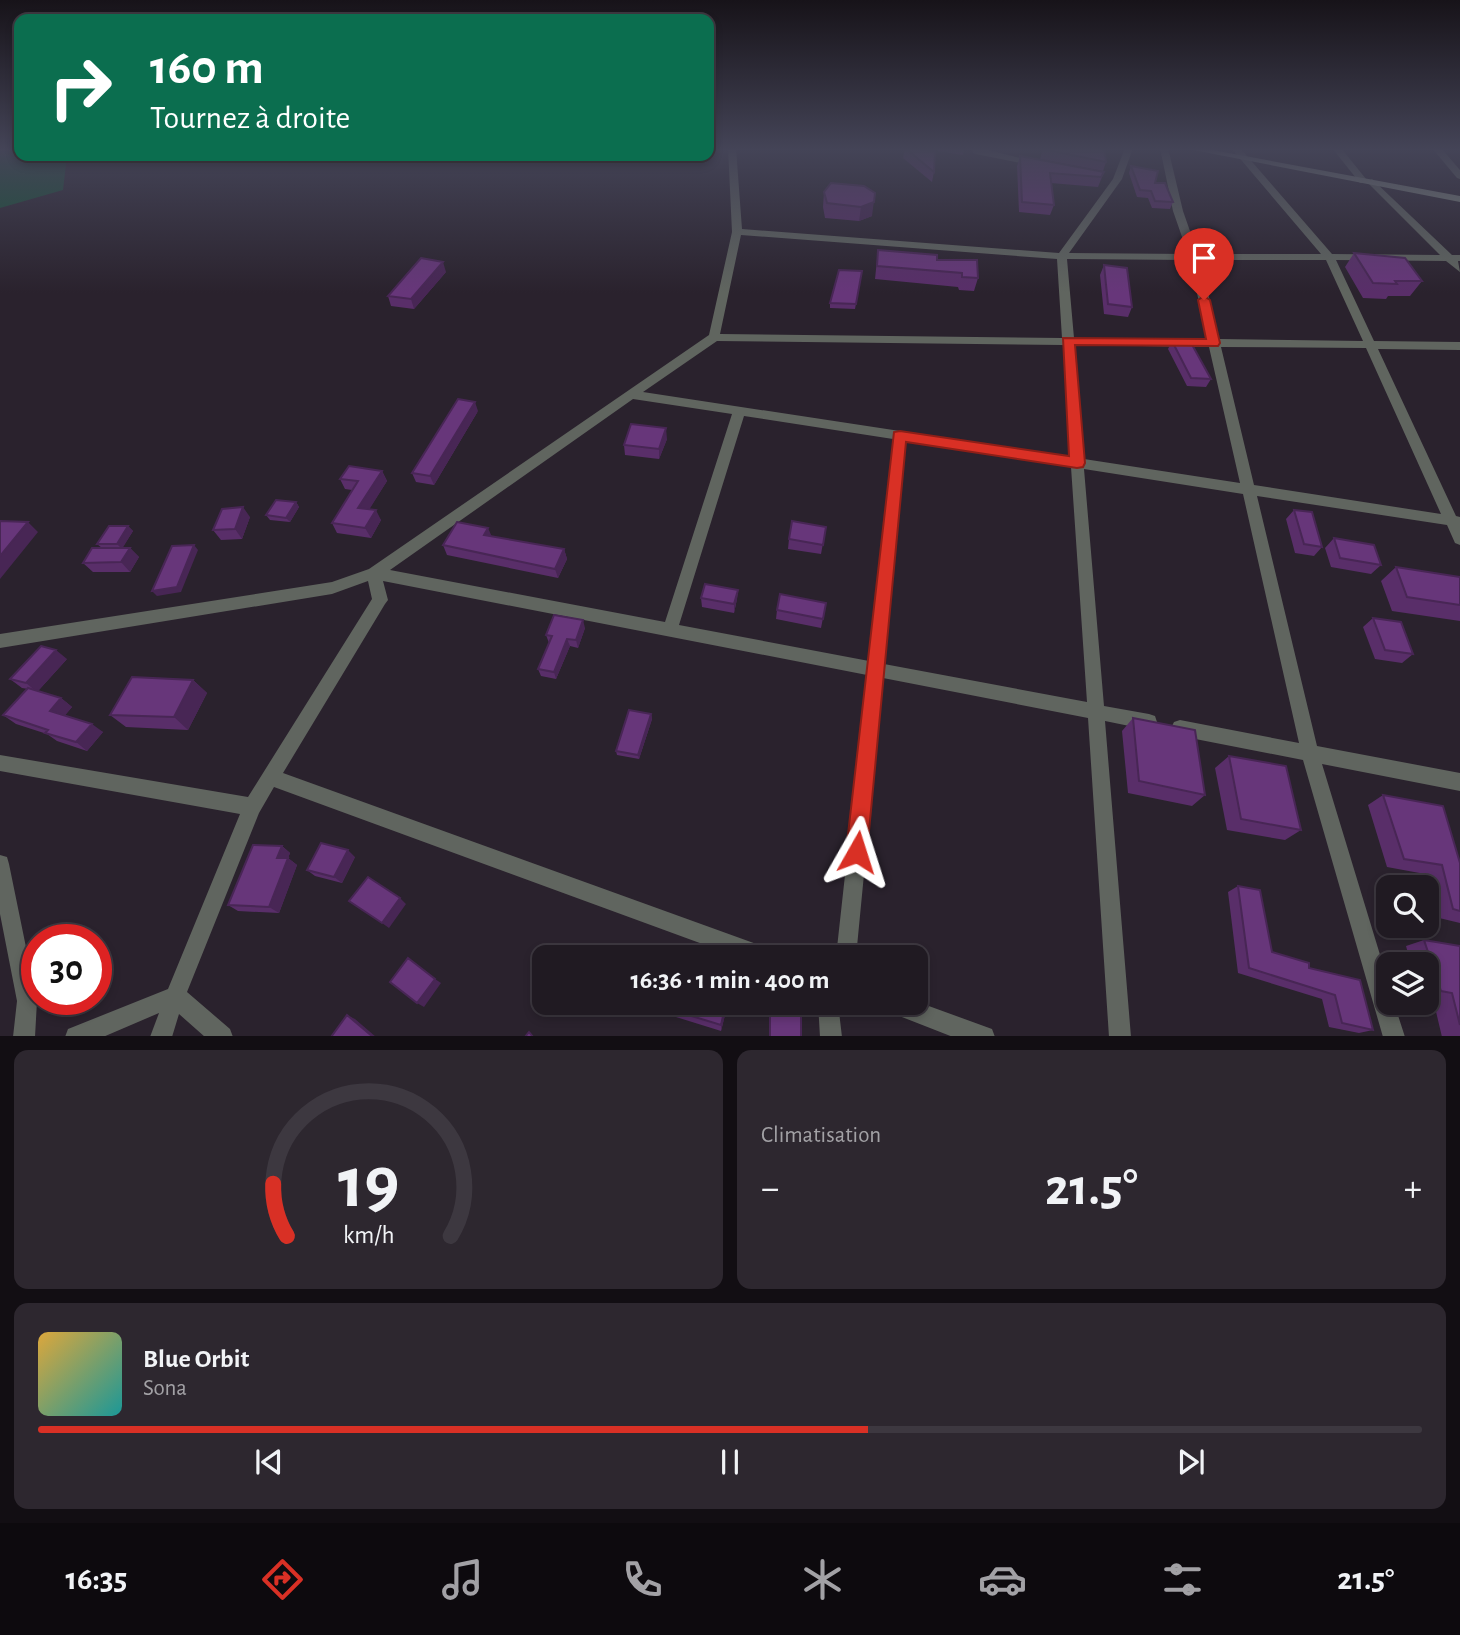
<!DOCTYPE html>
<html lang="fr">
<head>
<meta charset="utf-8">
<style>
	body { margin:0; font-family:"Alegreya Sans",sans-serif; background:#2d272f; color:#f1f3f6; height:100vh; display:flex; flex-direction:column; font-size:26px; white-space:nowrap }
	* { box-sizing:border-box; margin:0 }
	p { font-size:23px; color:#a2a1a5 }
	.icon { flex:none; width:38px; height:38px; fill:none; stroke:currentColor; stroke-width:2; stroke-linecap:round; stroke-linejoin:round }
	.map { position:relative; height:1036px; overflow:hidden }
	.drawer { display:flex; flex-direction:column; gap:14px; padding:14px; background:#120e13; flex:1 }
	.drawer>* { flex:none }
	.guide { position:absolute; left:14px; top:14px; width:700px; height:147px; border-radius:14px; box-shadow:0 4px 10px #0003,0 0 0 2px #3d3840; background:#0b6e4f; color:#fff; overflow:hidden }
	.controls { position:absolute; left:1376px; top:875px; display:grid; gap:14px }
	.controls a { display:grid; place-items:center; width:63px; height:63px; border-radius:14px; background:#201a22; box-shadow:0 4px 10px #0003,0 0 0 2px #3d3840; font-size:35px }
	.speed { position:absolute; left:21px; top:924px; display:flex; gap:14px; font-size:35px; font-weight:700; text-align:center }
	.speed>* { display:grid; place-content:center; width:91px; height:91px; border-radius:50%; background:#201a22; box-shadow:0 4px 10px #0003,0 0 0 2px #3d3840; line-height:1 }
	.speed .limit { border:10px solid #d22; background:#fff; color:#111 }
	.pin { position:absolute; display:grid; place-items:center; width:60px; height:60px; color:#fff; margin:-72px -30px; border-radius:50% 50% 50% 0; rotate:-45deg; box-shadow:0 0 7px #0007 }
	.pin .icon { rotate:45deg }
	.me { position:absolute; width:77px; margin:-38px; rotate:6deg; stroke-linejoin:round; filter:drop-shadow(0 0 5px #0008) }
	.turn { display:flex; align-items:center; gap:24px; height:147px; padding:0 21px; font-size:32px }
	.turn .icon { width:91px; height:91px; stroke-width:2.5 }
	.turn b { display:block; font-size:49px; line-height:60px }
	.big { font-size:52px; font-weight:700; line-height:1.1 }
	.drawer .widget { flex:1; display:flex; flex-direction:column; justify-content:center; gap:10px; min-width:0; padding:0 24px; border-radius:14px; background:#2d272f }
	.drawer .dial { align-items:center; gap:0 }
	.dial svg { height:182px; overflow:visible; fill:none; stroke:#3d3840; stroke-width:7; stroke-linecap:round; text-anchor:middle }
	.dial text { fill:#f1f3f6; stroke:none }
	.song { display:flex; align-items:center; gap:21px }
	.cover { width:84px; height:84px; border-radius:10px; background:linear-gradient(135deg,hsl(40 70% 55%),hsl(180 70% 35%)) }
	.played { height:7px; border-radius:4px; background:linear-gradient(90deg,#d93025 60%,#3d3840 60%) }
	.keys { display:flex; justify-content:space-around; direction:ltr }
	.heat { display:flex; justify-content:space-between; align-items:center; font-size:38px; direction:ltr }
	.drawer .tiles { flex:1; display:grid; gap:14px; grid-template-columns:1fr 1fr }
	.widget:last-child { grid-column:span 2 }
	.trip { position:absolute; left:532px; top:945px; width:396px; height:70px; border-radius:14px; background:#201a22; box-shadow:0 4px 10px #0003,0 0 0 2px #3d3840; font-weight:700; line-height:70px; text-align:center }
	.menu { display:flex; height:112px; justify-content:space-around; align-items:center; background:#0d0a0e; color:#a2a1a5 }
	.menu .icon { width:49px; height:49px }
	.menu .active { color:#d93025 }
	.menu b { font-size:32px; color:#f1f3f6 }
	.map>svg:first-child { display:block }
	.green { fill:#125433 }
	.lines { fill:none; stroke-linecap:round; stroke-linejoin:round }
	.minor { fill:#60655f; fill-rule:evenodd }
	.secondary { fill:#818980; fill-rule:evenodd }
	.wall { fill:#592e69 }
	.shaded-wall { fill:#482655 }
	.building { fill:#67367a; stroke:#482655; stroke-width:2 }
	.route { fill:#d93025; stroke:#8d1f18; stroke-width:2 }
</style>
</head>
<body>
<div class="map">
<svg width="1460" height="1037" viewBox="0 0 1460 1037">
	<rect width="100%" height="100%" fill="#2a222d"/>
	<!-- green -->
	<path class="green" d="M0 148H19V156H67L63 190 0 208Z"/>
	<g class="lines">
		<!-- minor -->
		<path class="minor" d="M728 148H736L742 229 1059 253 1113 179 1125 148H1133L1122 179 1069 253 1188 254 1173 211 1160 148H1168L1183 211 1198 254H1321L1231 148H1240L1332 254 1440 255 1367 182 1372 179 1452 255H1460V261H1458L1460 272 1446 261 1336 260 1374 341 1460 342V350L1378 349 1456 516 1460 517V545L1455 543 1447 525 1257 496 1317 746 1460 773V791L1322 764 1388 981V1003H1394L1405 1037H1383L1303 760 1180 736 1174 734 1171 728 1174 722 1180 720 1299 743 1243 494 1084 469 1104 706 1149 714 1155 716 1157 722 1155 728 1149 730 1105 721 1131 1037H1109L1088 718 883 678 856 957H836L867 675 383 581 388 600 385 604 283 773 765 947 772 950 775 957H738L274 787 259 813 187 992 230 1029 233 1037H205L179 1014 172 1037H150L159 1013 103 1037H65L68 1029 168 989 240 814 0 771V755L248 797 372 599 368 581 332 594 0 648V634L332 582 369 569 709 335 732 232ZM741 235 1057 259 1062 338 720 334ZM1067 259 1189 260 1208 339 1074 338ZM1200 260H1326L1363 341 1219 339ZM717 341 1063 345 1070 457 643 392ZM1074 345 1209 347 1240 483 1084 459ZM1221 347 1366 348 1441 514 1254 485ZM633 399 732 414 665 622 390 570ZM744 416 893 439 869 661 679 625ZM906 441 1071 467 1087 702 884 664Z
			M972 148H980L1040 163 1036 166 976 154 973 153Z
			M1332 148H1341L1366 179V183H1360Z
			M1432 148H1441L1460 170V179L1457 178Z
			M0 855 7 857 9 864 37 1001 35 1037H13L17 1001 0 914Z
			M915 1001 992 1029 995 1037H953L884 1010 881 1003Z
			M818 1003H838L842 1037H820Z"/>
		<!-- secondary -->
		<path class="secondary" d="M1183 148H1202L1460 196V202Z"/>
	</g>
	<!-- wall -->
	<path class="wall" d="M905 148 934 172 932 182 903 158Z
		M938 148H964L963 155 938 151Z
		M1043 148 1106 162 1103 171 1040 159Z
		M1020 156 1104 172 1098 187 1051 183 1054 205 1050 215 1019 212 1017 166Z
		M1131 166 1155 183 1173 202 1170 209 1152 208 1148 198 1137 197 1129 173Z
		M864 186 872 216 859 221 825 218 823 207 824 192Z
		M878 250 937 260 978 278 974 291 959 290 958 287 875 279Z
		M1354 253 1422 281 1410 296H1388L1386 299 1363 298 1345 267Z
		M1104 265 1132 307 1128 317 1104 314 1100 275Z
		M862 271 855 309 830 308V303Z
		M446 272 414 309 391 306 388 296Z
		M1172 341 1211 379 1206 387 1187 386 1168 349Z
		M478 411 434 485 416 482 412 473Z
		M667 439 659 459 625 455 624 445Z
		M382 471 387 481 369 509 381 520 371 538 337 533 332 523 352 490 345 489 340 479Z
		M296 502 299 507 290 522 270 520 266 515Z
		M1294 510 1322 547 1314 556 1295 553 1286 519Z
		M250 517 242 539 221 540 213 530Z
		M128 526 133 531 122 548H130L139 557 130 572H93L83 563 102 548 97 544Z
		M826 527 821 554 788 549 789 539Z
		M1334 538 1381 565 1371 574 1331 567 1325 548Z
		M443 545 564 549 567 559 558 578 447 555Z
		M1396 567 1460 577V621L1392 611 1381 581Z
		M738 590 737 599 734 613 702 607 701 598Z
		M826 603 821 628 776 619 777 610Z
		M1373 618 1413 654 1402 663 1375 659 1363 627Z
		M585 628 578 648 570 646 556 679 541 676 538 669 549 643 546 635Z
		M67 659 38 691 61 698 72 707 65 715 103 732 87 751 57 741 47 734 16 724 3 715 28 689 22 688 10 679Z
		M193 680 207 693 188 730 126 727 110 715Z
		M651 714 652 719 639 759 617 755 616 751Z
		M1133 718 1205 795 1192 806 1128 793 1122 731Z
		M1229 756 1301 830 1285 840 1227 830 1215 768Z
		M1383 795 1460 863V923L1435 917 1425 874 1387 867 1368 805Z
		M282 846 290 853 288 858 297 865 279 913 238 911 228 905Z
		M355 857 342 883 315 876 307 870Z
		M1238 886 1272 952 1309 968 1373 1030 1359 1033 1329 1027 1322 999 1238 973 1228 892Z
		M1424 940 1460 946V1037H1442L1433 999 1426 997V964H1411L1406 946Z
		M631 1003H728L721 1031Z
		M770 1004 801 1037H769V1010Z"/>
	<!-- shaded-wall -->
	<path class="shaded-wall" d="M875 193 872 216 859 221 861 207Z
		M443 262 446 272 414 309 411 299Z
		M475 402 478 411 434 485 430 476Z
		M666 428 667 439 659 459V449Z
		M382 471 387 481 364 518 358 508Z
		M296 502 299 507 290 522 286 518Z
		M243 507 250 517 242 539 235 529Z
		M376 510 381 520 371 538 365 528Z
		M28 522 38 532 0 579V556Z
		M128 526 133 531 122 549 117 544Z
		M488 528 492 537 484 535Z
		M194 545 198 550 181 592 157 596 152 591Z
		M130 548 139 557 130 572 121 562Z
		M564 549 567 559 558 578 555 569Z
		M738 590 737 599 734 613V604Z
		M583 620 585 628 578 648 576 640Z
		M567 639 570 646 556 679 554 672Z
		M56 650 67 659 37 692 26 683Z
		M193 680 207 693 188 730 174 717Z
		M61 698 72 707 62 719 50 711Z
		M651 714 652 719 639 759 638 755Z
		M92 724 103 732 87 751 76 742Z
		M282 846 290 853 288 858 297 865 279 913 269 907 277 858Z
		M348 850 355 857 342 883 334 877Z
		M400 898 406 904 389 928 382 923Z
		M435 979 441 983 424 1007 417 1003Z
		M726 1003H728L721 1031V1025Z
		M347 1015 355 1019 376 1037H373Z"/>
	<!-- building -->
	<path class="building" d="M905 148 935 151 934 172Z
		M1043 148H1104L1106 162 1042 149Z
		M1020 156 1104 172 1101 177 1050 173 1054 205 1022 202Z
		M1131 166 1158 171 1155 183H1165L1173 202 1155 201 1151 191 1140 190Z
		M831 183 864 186 875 193 874 202 861 207 827 203 824 192Z
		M878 250 937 255V260H977L978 278 962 277V273L877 266Z
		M1354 253 1405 258 1422 281H1395L1397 284 1373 283Z
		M421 258 443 262 411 299 388 296Z
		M1104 265 1127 268 1132 307 1108 304Z
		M839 270 862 271 856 304 830 303Z
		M1172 341H1190L1211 379 1191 378Z
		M458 399 475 402 430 476 412 473Z
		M631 424 666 428 659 449 624 445Z
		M349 466 382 471 358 508 376 510 365 528 332 523 358 481 340 479Z
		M276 500 296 502 286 518 266 515Z
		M243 507 235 529 213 530 222 509Z
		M1294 510 1312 512 1322 547 1304 544Z
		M0 521 28 522 0 556Z
		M792 521 826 527 823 545 789 539Z
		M457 522 488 528 484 535 564 549 555 569 443 545Z
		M109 526H128L117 544H97Z
		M1334 538 1374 545 1381 565 1340 558Z
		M194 545 177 587 152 591 172 546Z
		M92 548H130L121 562 83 563Z
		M1396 567 1460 577V605L1407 597Z
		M705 584 738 590 734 604 701 598Z
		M780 594 826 603 823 619 777 610Z
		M554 615 583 620 576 640 567 639 554 672 538 669 552 636 546 635Z
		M1373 618 1401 622 1413 654 1385 650Z
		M41 646 56 650 26 683 10 679Z
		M132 677 193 680 174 717 110 715Z
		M28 688 61 698 50 711 92 724 76 742 45 733 48 730 3 715Z
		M629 710 651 714 638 755 616 751Z
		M1133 718 1195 730 1205 795 1139 781Z
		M1229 756 1286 766 1301 830 1241 819Z
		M1383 795 1443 806 1460 863V911L1453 909 1442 865 1404 859Z
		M321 843 348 850 334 877 307 870Z
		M253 845 282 846 277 858H288L269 907 228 905Z
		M368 877 400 898 382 923 349 901Z
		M1238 886 1260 890 1272 952 1309 963V968L1360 980 1373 1030 1342 1023 1335 995 1249 968Z
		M1424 940 1460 946V1025L1452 993 1441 991Z
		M408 958 435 979 417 1003 390 982Z
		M649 1003H726L721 1025Z
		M770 1004 801 1005V1037H770Z
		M347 1015 373 1037H331Z
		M529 1032 533 1037H525Z"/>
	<!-- sky -->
	<linearGradient id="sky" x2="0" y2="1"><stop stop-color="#171319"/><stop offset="0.51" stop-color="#444457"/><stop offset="1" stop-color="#444457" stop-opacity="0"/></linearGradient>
	<rect width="1460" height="293" fill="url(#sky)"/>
	<!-- route -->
	<path class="route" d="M1204 296 1210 300 1220 343 1218 346 1075 345 1085 463 1083 467 1077 468 906 442 867 852 864 860 857 863 849 860 846 852 894 432 900 431 1069 456 1063 338 1206 339 1198 300Z"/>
</svg>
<div class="controls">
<a><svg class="icon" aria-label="search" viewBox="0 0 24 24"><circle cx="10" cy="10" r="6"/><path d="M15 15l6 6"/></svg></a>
<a><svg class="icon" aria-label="layers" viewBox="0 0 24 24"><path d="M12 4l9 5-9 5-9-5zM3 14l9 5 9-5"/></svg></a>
</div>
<div class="speed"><div class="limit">30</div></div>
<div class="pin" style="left:1204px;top:300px;background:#d93025"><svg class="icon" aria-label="arrive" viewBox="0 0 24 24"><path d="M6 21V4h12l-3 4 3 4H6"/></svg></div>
<svg class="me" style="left:857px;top:852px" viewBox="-20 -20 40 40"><path d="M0-17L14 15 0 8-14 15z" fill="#d93025" stroke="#fff" stroke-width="4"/></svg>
<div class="trip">16:36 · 1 min · 400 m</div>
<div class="guide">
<div class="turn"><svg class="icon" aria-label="right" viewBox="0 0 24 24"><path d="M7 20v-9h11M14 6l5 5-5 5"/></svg><div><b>160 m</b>Tournez à droite</div></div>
</div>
</div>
<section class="drawer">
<div class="tiles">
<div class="widget dial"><svg viewBox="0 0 100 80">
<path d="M14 69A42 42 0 1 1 86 69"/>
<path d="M14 69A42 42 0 0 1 8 46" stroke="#d93025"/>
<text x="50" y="56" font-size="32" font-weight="700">19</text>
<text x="50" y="72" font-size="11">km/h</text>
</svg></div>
<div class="widget"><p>Climatisation</p>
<div class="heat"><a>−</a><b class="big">21.5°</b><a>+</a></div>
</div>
<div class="widget">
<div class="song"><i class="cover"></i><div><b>Blue Orbit</b><p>Sona</p></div></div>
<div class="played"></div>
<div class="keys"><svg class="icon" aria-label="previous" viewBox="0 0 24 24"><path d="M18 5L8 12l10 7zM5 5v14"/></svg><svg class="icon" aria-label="pause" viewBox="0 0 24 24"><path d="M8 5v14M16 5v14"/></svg><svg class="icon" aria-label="next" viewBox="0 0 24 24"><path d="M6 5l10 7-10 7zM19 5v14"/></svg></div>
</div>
</div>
</section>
<nav class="menu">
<b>16:35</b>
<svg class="icon active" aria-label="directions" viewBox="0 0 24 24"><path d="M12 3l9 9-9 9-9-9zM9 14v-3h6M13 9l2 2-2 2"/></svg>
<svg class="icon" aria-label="music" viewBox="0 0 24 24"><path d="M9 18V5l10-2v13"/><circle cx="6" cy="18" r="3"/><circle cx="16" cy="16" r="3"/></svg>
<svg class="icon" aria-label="phone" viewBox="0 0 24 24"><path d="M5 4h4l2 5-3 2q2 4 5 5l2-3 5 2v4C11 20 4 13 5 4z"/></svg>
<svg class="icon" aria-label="climate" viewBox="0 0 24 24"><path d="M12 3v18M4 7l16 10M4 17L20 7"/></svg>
<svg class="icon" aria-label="car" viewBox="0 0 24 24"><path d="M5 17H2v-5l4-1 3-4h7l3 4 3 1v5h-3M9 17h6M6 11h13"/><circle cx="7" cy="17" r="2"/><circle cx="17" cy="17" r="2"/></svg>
<svg class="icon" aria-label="filters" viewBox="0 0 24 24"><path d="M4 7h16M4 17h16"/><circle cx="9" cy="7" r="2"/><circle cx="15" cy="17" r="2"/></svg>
<b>21.5°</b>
</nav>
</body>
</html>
